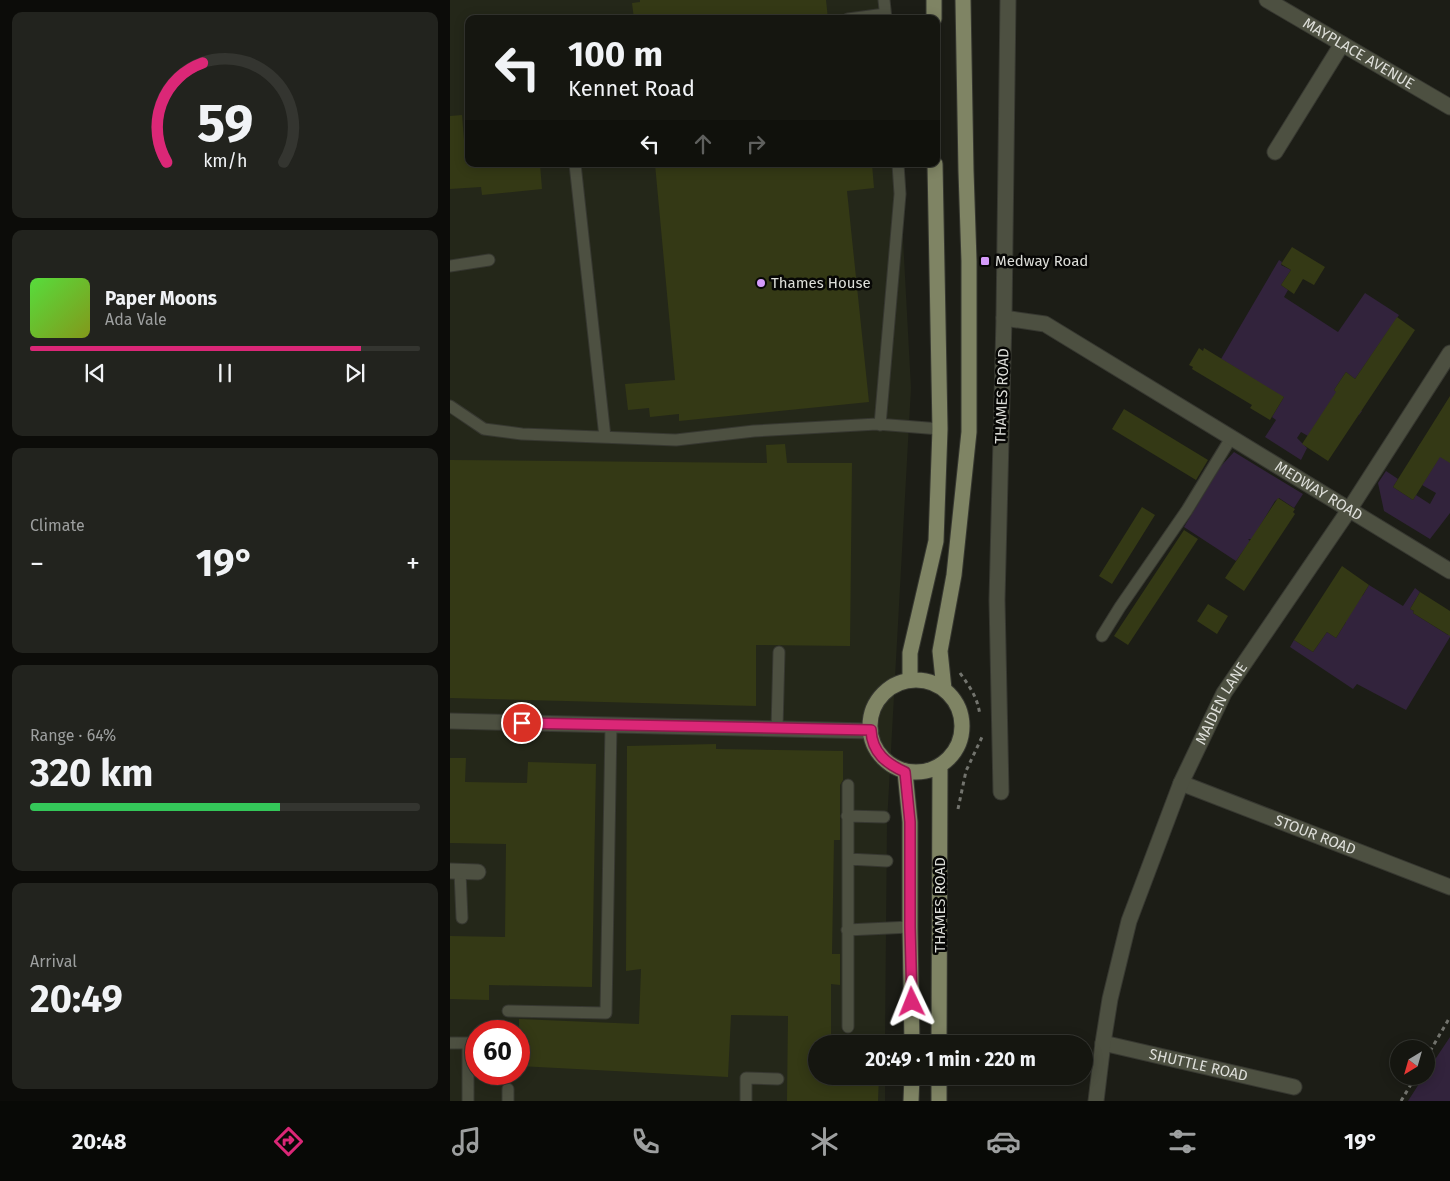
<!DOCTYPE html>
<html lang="en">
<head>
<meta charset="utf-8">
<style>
	body { margin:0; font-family:"Fira Sans",sans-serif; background:#22231e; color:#f1f3f6; height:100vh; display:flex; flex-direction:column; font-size:19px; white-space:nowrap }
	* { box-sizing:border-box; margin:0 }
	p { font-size:16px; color:#9d9f9f }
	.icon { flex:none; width:28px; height:28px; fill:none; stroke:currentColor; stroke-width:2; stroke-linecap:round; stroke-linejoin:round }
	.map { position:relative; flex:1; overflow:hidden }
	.panel { display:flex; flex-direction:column; gap:12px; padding:12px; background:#0c0c09; width:450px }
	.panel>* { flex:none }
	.top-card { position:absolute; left:15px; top:15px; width:475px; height:152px; border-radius:10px; box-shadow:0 2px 12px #0003,0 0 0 1px #343530; background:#151610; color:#f1f3f6; overflow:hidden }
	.needle { width:32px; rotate:217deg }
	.controls { position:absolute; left:940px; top:1040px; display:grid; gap:10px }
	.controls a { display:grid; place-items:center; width:45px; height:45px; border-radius:50%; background:#151610; box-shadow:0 2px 12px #0003,0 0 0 1px #343530; font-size:25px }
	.speed { position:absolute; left:15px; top:1020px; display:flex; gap:10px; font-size:25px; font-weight:700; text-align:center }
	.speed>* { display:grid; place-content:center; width:65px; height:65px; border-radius:50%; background:#151610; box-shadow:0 2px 12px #0003,0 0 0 1px #343530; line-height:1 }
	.speed .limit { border:8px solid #d22; background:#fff; color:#111 }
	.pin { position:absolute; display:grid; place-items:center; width:42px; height:42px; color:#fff; margin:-21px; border:2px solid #fff; border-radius:50%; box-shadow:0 1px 5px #0007 }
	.me { position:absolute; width:55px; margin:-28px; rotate:358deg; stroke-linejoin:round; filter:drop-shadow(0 0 4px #0008) }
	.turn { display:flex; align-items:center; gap:18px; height:105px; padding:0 20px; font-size:22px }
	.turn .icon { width:65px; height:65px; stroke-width:2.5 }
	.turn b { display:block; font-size:35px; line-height:42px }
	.lanes { display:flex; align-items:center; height:48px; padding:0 20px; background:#0003; justify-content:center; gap:25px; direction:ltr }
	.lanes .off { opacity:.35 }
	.big { font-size:38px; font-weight:700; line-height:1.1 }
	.panel .card { flex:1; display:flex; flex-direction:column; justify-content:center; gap:8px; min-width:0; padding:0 18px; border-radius:10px; background:#22231e }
	.panel .dial { align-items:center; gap:0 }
	.dial svg { height:130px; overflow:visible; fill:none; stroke:#343530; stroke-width:7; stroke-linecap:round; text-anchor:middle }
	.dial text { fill:#f1f3f6; stroke:none }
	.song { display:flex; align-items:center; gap:15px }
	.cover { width:60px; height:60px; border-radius:8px; background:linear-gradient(135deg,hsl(110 70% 55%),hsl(70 70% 35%)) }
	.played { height:5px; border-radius:2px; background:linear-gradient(90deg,#db2777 85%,#343530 85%) }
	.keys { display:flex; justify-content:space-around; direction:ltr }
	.heat { display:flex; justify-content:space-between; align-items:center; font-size:28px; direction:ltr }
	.charge { height:8px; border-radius:4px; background:linear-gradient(90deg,#34c759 64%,#343530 0) }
	.trip { position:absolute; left:358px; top:1035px; width:285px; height:50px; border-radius:25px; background:#151610; box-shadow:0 2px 12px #0003,0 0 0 1px #343530; font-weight:700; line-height:50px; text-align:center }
	.tab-bar { display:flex; height:80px; justify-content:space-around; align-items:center; background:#080906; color:#9d9f9f }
	.tab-bar .icon { width:35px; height:35px }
	.tab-bar .active { color:#db2777 }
	.tab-bar b { font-size:22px; color:#f1f3f6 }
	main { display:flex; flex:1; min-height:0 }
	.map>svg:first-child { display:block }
	.built { fill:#242719; fill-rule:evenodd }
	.green { fill:#32233c }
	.building { fill:#343915 }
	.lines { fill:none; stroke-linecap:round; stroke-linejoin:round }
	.service-casing { stroke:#373831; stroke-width:13 }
	.minor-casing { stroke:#373831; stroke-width:17 }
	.primary-casing { stroke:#373831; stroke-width:17 }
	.path { stroke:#73746e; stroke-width:3; stroke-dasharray:4 4; stroke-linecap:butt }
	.service { stroke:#4d5041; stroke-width:11 }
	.minor { stroke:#4d5041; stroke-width:15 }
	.primary { stroke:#7f8464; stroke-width:15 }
	.route-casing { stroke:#8e194d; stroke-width:12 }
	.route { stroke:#db2777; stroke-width:9 }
	.poi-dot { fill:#d59bfa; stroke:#070705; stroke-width:2 }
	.labels { text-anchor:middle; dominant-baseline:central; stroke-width:5; stroke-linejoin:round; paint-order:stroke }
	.street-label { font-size:15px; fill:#ddded9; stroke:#070705 }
	.poi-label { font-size:15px; fill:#ddded9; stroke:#070705; text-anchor:start }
</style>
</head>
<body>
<main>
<section class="panel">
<div class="card dial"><svg viewBox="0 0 100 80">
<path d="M14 69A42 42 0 1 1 86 69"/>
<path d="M14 69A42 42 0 0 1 36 8" stroke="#db2777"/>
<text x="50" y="56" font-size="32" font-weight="700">59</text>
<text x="50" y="72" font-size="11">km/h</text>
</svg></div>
<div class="card">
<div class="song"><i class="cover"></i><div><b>Paper Moons</b><p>Ada Vale</p></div></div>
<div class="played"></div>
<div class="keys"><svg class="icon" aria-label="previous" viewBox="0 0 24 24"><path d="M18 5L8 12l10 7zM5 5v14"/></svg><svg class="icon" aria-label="pause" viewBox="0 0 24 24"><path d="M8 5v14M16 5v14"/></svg><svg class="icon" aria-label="next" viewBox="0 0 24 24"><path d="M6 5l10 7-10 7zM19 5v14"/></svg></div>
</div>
<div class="card"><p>Climate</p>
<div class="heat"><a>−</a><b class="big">19°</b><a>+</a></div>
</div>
<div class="card"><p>Range · 64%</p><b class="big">320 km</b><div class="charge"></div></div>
<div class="card"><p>Arrival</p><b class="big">20:49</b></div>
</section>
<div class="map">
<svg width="1000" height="1101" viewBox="0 0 1000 1101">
	<rect width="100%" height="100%" fill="#1c1d16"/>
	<!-- built -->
	<path class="built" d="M0 0H440L441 19H19V164H449L461 388 437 823 435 1044H366V1076H435V1101H0ZM26 1031H69V1074H26Z"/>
	<!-- green -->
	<path class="green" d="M829 260 832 262 831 265 841 270 831 285 838 290 834 297 888 332 915 293 949 315 905 379 896 372 884 390 893 397 894 400 912 411 909 415 883 398 858 436 851 432 847 438 857 448 851 460 815 437 826 420 822 417 834 397 778 389 789 370 771 359Z
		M970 444 996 460 1000 454V513L980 539 934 511 928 483 936 471 948 479 943 487 963 500 966 495 980 504 986 493 972 485 987 461 967 449Z
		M784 452 853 494 844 508 829 498 825 501 802 539H798L800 541 786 561 734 527 771 466Z
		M919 585 953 606 965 588 970 592 960 609 964 611 963 613 998 635 1000 634V637L956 710 907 684 903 689 840 647 844 640 863 652 877 632 886 638 896 622 888 616 913 595Z
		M1000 1037V1101H958L974 1076H976V1073Z"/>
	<!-- building -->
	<path class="building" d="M190 0H376L378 19H184L182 3 190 2Z
		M12 115 16 164H90L92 189 32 195 31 187 0 189V116Z
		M205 164H422L424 188 397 191 419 402 229 421V414L200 417 199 408 178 410 175 384 225 380Z
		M842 247 875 267 864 285 853 279 844 294 831 285 841 270 831 264Z
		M947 317 965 330 878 461 852 444 886 392 884 390 896 372 905 379Z
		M749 348 753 351 754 348 834 397 820 420 800 408 802 405 742 369 743 367 739 365Z
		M1000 396V463L990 457 963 500 943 487Z
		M674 409 758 460 746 480 662 429Z
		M335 444 337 463H402L400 646 306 645V706L0 698V460L317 463 316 445Z
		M828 498 845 509 843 512 845 514 794 591 775 578Z
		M692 507 705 515 662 584 649 576Z
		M734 530 748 539 678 645 664 636Z
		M892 566 919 585 886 638 877 632 863 652 844 640Z
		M970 592 1000 611V636L963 613 964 611 960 609Z
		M758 604 778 616 767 634 747 621Z
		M266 744V749L393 751V780L390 785V840H384L382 954H390V985L381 984V1044H366V1076H429L428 1101H337L338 1016 281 1015 278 1077 69 1066V1019L189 1024 191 969 176 971 177 746Z
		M0 758H16L15 782 77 783 78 762 146 764 142 987 39 985V1000L0 999V936L55 937 56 844 0 843Z"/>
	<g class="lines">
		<defs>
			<path id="service" d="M434 0 436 19
				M398 19 435 14
				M125 164 155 437
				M0 266 39 260
				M0 406 34 429 72 434 226 440 304 431 427 424 490 429
				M430 425 450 194 448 164
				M652 636 670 607 737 510 781 438
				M327 728 329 652
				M397 816 434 817
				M398 859 437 861
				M10 872 12 918
				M397 930 460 927
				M58 1011 156 1013 161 725
				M398 1027V785
				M0 1043H18V1101
				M58 1101V1089
				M296 1101V1078L328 1079"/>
			<g id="minor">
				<path id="s1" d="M817 0 1000 107"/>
				<path d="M825 152 892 44"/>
				<path id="s2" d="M554 318 595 324 1000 571"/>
				<path d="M0 721 421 731"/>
				<path id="s3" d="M731 783 1000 887"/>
				<path d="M551 792 547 600 554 318 558 0"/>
				<path d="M0 871 28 872"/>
				<path id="s4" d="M653 1043 844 1087"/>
				<path id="s5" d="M646 1101 653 1043 660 999 679 921 731 783 774 693 899 510 1000 353"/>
			</g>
			<path id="primary" d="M484 0V19
				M460 680V653L486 541 490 429 485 164
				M420 726a46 46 0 1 1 92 0a46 46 0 1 1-92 0Z
				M494 689 490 651 504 575 519 432V261L516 171 513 0
				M455 772 460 822V927L462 1044
				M489 1044 490 766
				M461 1101 462 1076
				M489 1101V1076"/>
		</defs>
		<!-- service casing -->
		<use href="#service" class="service-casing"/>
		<!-- minor casing -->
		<use href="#minor" class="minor-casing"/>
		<!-- primary casing -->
		<use href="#primary" class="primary-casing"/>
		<!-- path -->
		<path class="path" d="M510 673C520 687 528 698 530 716
			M508 809 516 771 532 737
			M976 1058 1000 1017
			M951 1101 966 1076"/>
		<!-- service -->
		<use href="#service" class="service"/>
		<!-- minor -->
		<use href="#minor" class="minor"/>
		<!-- primary -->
		<use href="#primary" class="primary"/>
	</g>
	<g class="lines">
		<defs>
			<path id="route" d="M72 723 421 730C422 753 437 764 455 772L460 822V927L462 1002"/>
		</defs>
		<!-- route casing -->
		<use href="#route" class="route-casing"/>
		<!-- route -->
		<use href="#route" class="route"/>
	</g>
	<!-- markers -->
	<g class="poi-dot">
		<rect x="530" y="256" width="10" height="10" rx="2.5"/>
		<circle cx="311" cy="283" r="5"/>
	</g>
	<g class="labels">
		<!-- street labels -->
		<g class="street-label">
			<text stroke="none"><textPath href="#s1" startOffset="106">MAYPLACE AVENUE</textPath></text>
			<text transform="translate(552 396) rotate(-88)">THAMES ROAD</text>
			<text stroke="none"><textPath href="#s2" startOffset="362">MEDWAY ROAD</textPath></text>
			<text stroke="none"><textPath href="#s5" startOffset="420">MAIDEN LANE</textPath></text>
			<text stroke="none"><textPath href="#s3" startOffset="144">STOUR ROAD</textPath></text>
			<text transform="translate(490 905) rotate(-90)">THAMES ROAD</text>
			<text stroke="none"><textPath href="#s4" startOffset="98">SHUTTLE ROAD</textPath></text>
		</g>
		<!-- poi labels -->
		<g class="poi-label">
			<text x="545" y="261">Medway Road</text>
			<text x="321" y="283">Thames House</text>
		</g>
	</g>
</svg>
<div class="controls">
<a><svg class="needle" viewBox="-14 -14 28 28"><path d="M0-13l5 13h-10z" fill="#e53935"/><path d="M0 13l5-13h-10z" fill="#9d9f9f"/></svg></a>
</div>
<div class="speed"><div class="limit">60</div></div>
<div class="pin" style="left:72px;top:723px;background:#d93025"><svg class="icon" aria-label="arrive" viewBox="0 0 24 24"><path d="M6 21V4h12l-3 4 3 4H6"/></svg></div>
<svg class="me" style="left:462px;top:1002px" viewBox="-20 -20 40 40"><path d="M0-17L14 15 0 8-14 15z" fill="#db2777" stroke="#fff" stroke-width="4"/></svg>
<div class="trip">20:49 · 1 min · 220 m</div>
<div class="top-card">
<div class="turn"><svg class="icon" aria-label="left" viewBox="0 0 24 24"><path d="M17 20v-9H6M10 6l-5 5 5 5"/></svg><div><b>100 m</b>Kennet Road</div></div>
<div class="lanes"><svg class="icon" aria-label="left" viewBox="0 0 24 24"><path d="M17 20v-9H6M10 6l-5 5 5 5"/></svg><svg class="icon off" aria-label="ahead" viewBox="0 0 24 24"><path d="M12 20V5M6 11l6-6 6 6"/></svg><svg class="icon off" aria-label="right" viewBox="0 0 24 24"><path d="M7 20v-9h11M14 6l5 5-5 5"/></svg></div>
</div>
</div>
</main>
<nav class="tab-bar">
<b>20:48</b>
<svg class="icon active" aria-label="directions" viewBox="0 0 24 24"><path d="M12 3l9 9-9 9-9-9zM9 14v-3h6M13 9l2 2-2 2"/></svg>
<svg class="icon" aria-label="music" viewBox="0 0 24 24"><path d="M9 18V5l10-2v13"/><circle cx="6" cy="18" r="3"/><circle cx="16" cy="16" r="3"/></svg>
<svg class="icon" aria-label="phone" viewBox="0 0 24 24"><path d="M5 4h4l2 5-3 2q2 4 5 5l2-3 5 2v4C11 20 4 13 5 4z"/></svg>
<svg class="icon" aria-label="climate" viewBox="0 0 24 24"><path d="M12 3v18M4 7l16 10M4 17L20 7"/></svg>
<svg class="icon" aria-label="car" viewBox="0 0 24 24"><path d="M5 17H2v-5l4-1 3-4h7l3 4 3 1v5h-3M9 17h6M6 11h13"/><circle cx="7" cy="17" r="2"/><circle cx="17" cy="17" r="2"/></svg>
<svg class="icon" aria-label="filters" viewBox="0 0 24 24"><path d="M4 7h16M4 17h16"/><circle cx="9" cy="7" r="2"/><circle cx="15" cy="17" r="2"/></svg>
<b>19°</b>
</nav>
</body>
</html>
